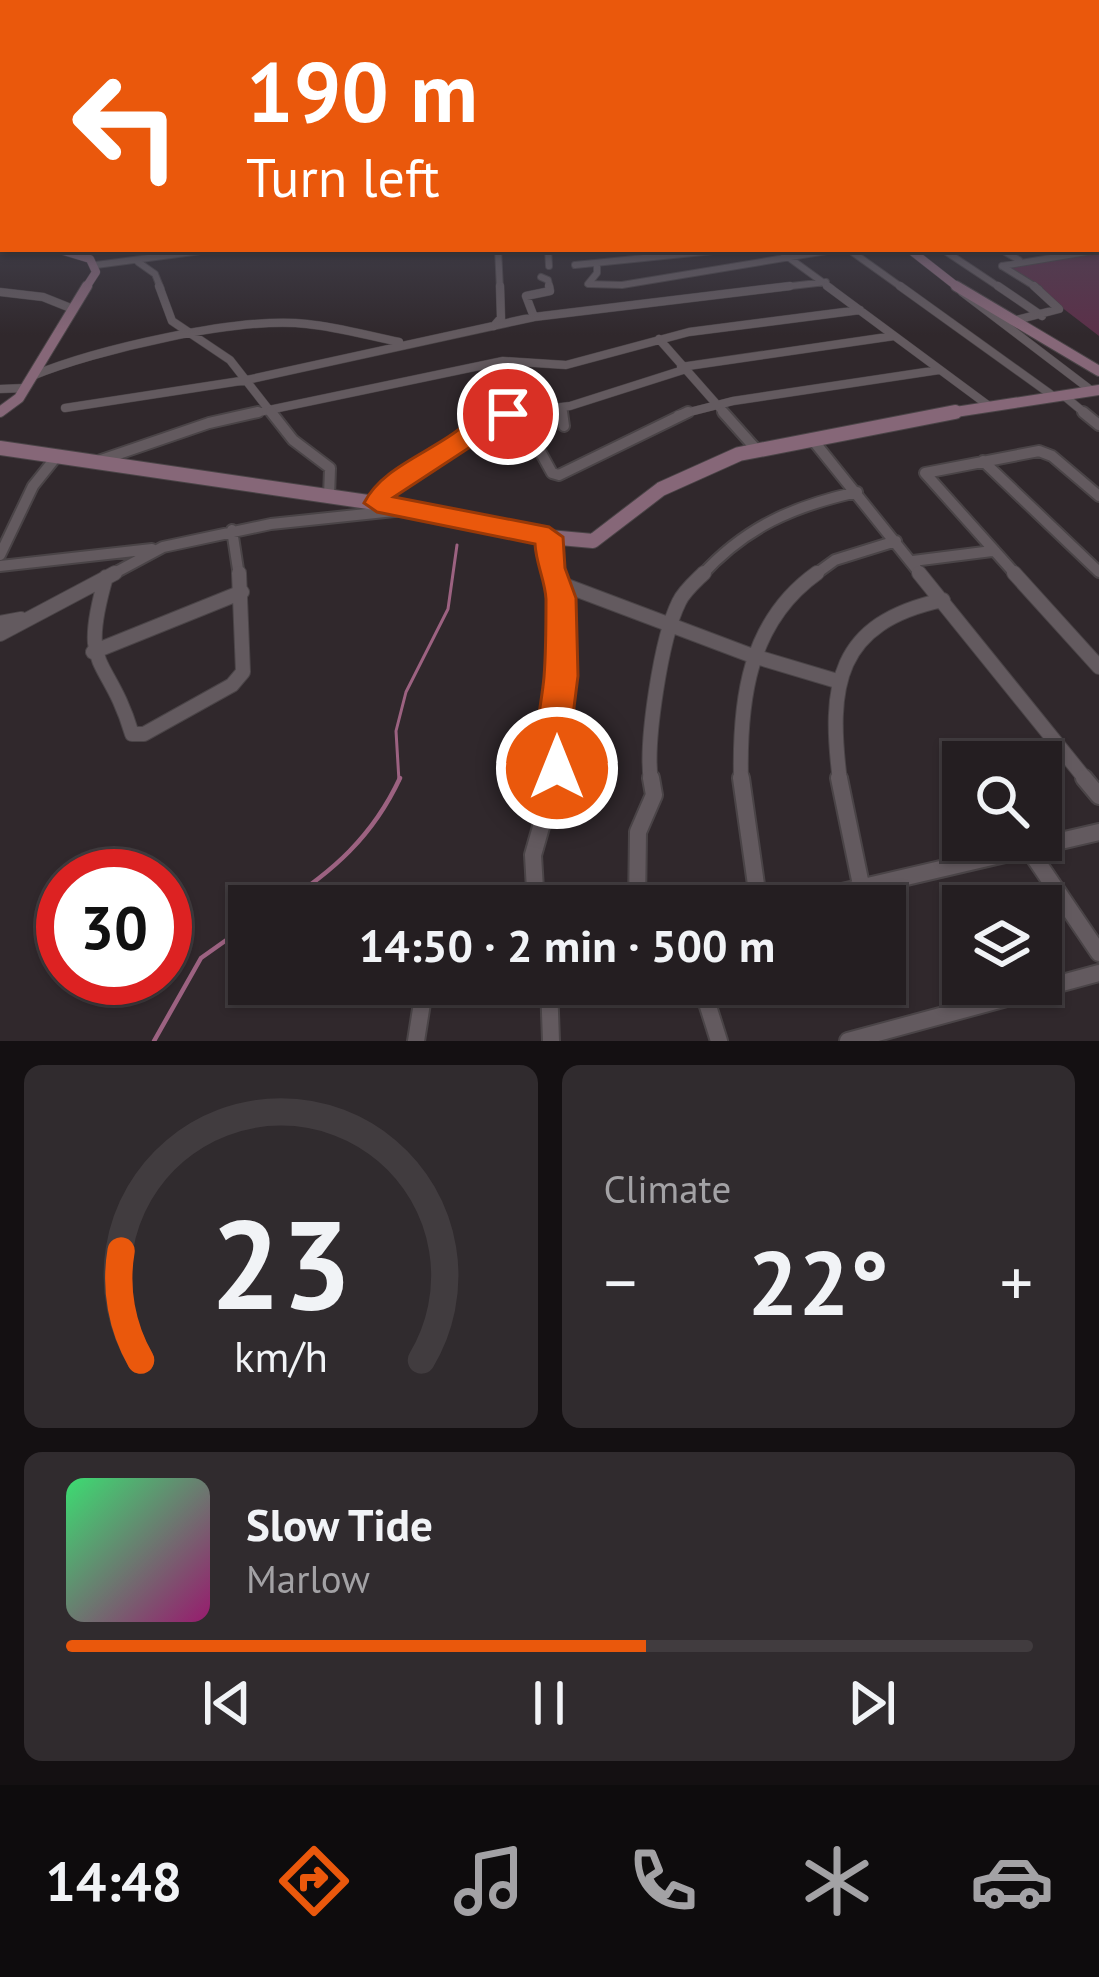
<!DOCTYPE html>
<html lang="en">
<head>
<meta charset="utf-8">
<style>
	body { margin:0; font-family:"PT Sans",sans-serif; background:#302b2e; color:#f1f3f6; height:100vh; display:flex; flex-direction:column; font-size:45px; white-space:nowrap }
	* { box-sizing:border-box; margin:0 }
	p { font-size:39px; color:#a3a2a5 }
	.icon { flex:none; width:66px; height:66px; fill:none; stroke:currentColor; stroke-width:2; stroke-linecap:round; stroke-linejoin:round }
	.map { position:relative; height:1041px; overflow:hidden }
	.panel { display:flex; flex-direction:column; gap:24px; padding:24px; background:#141012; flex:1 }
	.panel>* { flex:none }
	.banner { position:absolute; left:0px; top:0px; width:1101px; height:252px; box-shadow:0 3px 9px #0004,0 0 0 3px #413c3f; background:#ea580c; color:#fff; overflow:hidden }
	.controls { position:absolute; left:942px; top:741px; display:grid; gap:24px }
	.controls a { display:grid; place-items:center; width:120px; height:120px; border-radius:0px; background:#241e21; box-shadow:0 3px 9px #0004,0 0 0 3px #413c3f; font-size:60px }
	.speed { position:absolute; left:36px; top:849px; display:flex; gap:24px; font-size:60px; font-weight:700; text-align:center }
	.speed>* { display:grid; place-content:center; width:156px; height:156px; border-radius:50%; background:#241e21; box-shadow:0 3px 9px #0004,0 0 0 3px #413c3f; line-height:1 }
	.speed .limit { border:18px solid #d22; background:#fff; color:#111 }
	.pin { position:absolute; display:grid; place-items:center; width:102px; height:102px; color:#fff; margin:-51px; border:6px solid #fff; border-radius:50%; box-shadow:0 3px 12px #0007 }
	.me { position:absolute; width:132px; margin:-66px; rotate:0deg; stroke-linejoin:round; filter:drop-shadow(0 0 9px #0008) }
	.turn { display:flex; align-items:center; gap:42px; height:252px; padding:0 48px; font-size:54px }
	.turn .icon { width:156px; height:156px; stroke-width:2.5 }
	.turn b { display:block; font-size:84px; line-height:102px }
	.big { font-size:90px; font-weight:600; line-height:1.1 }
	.panel .widget { flex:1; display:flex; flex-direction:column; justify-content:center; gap:18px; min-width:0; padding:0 42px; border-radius:18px; background:#302b2e }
	.panel .dial { align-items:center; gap:0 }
	.dial svg { height:312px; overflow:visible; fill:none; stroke:#413c3f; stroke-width:7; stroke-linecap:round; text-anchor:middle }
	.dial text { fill:#f1f3f6; stroke:none }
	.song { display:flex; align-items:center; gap:36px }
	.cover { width:144px; height:144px; border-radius:18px; background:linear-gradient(135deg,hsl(140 70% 55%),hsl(320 70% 35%)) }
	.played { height:12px; border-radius:6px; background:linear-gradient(90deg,#ea580c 60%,#413c3f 60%) }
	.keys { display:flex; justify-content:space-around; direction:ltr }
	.heat { display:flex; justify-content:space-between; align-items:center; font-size:66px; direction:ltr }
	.panel .tiles { flex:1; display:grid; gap:24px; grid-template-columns:1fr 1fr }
	.widget:last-child { grid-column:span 2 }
	.trip { position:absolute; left:228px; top:885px; width:678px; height:120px; border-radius:0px; background:#241e21; box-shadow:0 3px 9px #0004,0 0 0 3px #413c3f; font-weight:600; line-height:120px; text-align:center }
	.tabs { display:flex; height:192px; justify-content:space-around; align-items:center; background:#0e0c0d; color:#a3a2a5 }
	.tabs .icon { width:84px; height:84px }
	.tabs .on { color:#ea580c }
	.tabs b { font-size:54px; color:#f1f3f6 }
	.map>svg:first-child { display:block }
	.green { fill:#5c3049 }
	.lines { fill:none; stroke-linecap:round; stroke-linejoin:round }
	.stream-far1 { stroke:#9c6281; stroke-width:3 }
	.stream { stroke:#9c6281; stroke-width:4.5 }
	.street-far4-casing { stroke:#4a4447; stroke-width:8 }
	.street-far3-casing { stroke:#4a4447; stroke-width:9 }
	.street-far2-casing { stroke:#4a4447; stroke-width:14 }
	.street-far1-casing { stroke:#4a4447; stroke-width:16 }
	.street-casing { stroke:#4a4447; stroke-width:20 }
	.secondary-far2-casing { stroke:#4a4447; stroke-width:9 }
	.secondary-far1-casing { stroke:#4a4447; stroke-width:12 }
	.secondary-casing { stroke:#4a4447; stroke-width:16 }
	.street-far4 { stroke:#635a5f; stroke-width:6 }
	.street-far3 { stroke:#635a5f; stroke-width:8 }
	.street-far2 { stroke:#635a5f; stroke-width:10 }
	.street-far1 { stroke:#635a5f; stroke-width:14 }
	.street { stroke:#635a5f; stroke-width:16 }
	.secondary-far2 { stroke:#866778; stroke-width:8 }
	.secondary-far1 { stroke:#866778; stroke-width:10 }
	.secondary { stroke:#866778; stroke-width:14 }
	.route { fill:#ea580c; stroke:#983908; stroke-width:3 }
</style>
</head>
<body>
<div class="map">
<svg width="1099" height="1041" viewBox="0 0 1099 1041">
	<rect width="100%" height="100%" fill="#30282c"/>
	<!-- green -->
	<path class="green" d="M1099 252V336L1008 266Z"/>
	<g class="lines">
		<!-- stream-far1 -->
		<path class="stream-far1" d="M399 781 396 731 406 692 448 609 457 545"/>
		<!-- stream -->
		<path class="stream" d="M279 906C333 872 373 836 400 778
			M154 1041 201 958 249 924"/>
		<defs>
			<path id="street-far4" d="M498 249 500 289
				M548 249 549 266
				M777 249 832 289
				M848 249 904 289
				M942 249 1002 289
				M1000 249 1019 260
				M138 262 155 274 161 289
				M597 264V273L588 284 622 285 839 249
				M96 265 216 249
				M575 265 733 249
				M1002 266 1039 289
				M1002 266 1099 250
				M541 277 548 280 550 289
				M765 289 826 282"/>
			<path id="street-far3" d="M159 286 172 321 230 360 273 415
				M827 286 989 406
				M900 286 1053 396
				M998 286 1042 316
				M0 292 43 297 73 309
				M962 292 1092 391
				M534 317 526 296 550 291 549 286
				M1013 321 1059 309 1034 286
				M494 326 501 318 500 286
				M659 339 726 415
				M681 367 894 336
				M32 376C95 350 239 316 307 324 338 327 369 336 399 342
				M0 389 25 388
				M1063 395 1087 415
				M561 407 562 415
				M65 408 247 380 534 317 790 286
				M245 415 503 361 566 365 689 332 860 310
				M494 415 570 406 683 370
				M678 415 733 401 939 370"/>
			<path id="street-far2" d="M271 412 293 440 330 468 329 497
				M562 412 564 426
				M723 412 756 449
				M1083 412 1099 425
				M812 439 922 576
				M541 453 552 473 559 475 688 412
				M98 461 209 423 258 412
				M983 461 1099 572
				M377 503 383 492 472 435 486 416 519 412
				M232 530 239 576
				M549 537 554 576
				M0 555 33 486 57 456
				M913 561 992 551
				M0 566 152 549
				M109 576 163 547 271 524 404 510
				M701 576C745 527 794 506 857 492
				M813 576 835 560 896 541
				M1017 576 925 473 1039 451 1052 456 1099 496"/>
			<path id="street-far1" d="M553 573 561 598 555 781
				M919 573 1087 781
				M1014 573 1099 667
				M106 577C78 674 108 653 132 734H144L232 685 243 672 239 573
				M559 583 750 655 837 681
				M0 623 21 619
				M0 634 115 573
				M93 652 242 592
				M651 781C645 744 661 638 679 602 684 591 696 581 704 573
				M741 781C739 701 748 622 817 573
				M840 781C828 686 835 623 943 600"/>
			<path id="street" d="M741 778 759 906
				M839 778 861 885
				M1084 778 1099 796
				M1030 851 1099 953
				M536 906 533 855 555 778
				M637 906 638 832 654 795 651 778
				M782 906 1099 832
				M549 984 551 1041
				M701 984 719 1041
				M416 1041 425 984
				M848 1041 1099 973"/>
			<path id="secondary-far2" d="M57 249 90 259 96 272 85 289
				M909 249 960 289"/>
			<path id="secondary-far1" d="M956 286 1099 371
				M0 412 19 398 87 286
				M936 415 1099 390"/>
			<path id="secondary" d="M0 448 416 509 549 537 593 541 661 489 739 454 955 412"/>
		</defs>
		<!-- street-far4 casing -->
		<use href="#street-far4" class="street-far4-casing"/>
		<!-- street-far3 casing -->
		<use href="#street-far3" class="street-far3-casing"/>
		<!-- street-far2 casing -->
		<use href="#street-far2" class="street-far2-casing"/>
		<!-- street-far1 casing -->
		<use href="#street-far1" class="street-far1-casing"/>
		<!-- street casing -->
		<use href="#street" class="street-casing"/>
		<!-- secondary-far2 casing -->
		<use href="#secondary-far2" class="secondary-far2-casing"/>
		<!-- secondary-far1 casing -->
		<use href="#secondary-far1" class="secondary-far1-casing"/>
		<!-- secondary casing -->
		<use href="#secondary" class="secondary-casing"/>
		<!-- street-far4 -->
		<use href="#street-far4" class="street-far4"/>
		<!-- street-far3 -->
		<use href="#street-far3" class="street-far3"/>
		<!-- street-far2 -->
		<use href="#street-far2" class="street-far2"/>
		<!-- street-far1 -->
		<use href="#street-far1" class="street-far1"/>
		<!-- street -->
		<use href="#street" class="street"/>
		<!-- secondary-far2 -->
		<use href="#secondary-far2" class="secondary-far2"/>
		<!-- secondary-far1 -->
		<use href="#secondary-far1" class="secondary-far1"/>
		<!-- secondary -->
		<use href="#secondary" class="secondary"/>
	</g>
	<!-- sky -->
	<linearGradient id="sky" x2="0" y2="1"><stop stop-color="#1a1618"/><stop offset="0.56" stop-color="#484856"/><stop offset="1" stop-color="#484856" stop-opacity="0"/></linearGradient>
	<rect width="1099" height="335" fill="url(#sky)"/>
	<!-- route -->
	<path class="route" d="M508 407 519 414 516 419 494 423 481 440 394 497 549 527 563 537 565 568 576 598 578 676 571 731 575 768 570 781 557 786 544 781C529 746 541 712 544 677 546 652 546 625 546 599 545 580 536 564 535 544L377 512 364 503C386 460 448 449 478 411Z"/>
</svg>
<div class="controls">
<a><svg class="icon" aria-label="search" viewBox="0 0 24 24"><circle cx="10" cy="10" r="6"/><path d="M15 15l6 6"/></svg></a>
<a><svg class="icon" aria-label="layers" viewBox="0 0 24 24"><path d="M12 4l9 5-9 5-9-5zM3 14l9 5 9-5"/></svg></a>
</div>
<div class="speed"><div class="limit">30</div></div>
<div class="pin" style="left:508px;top:414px;background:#d93025"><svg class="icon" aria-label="arrive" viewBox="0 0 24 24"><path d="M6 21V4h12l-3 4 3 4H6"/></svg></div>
<svg class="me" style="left:557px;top:768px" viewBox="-20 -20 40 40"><circle r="17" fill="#ea580c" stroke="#fff" stroke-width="3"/><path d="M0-11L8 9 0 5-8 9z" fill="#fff"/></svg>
<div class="trip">14:50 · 2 min · 500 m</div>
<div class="banner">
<div class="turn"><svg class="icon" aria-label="left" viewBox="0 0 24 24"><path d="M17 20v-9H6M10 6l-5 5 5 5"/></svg><div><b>190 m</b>Turn left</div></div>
</div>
</div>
<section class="panel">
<div class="tiles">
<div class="widget dial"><svg viewBox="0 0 100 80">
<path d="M14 69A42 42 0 1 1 86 69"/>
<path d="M14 69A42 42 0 0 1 9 41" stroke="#ea580c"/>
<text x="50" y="56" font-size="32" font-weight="700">23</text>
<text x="50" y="72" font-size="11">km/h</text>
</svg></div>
<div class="widget"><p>Climate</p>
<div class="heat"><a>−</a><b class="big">22°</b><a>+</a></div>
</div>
<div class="widget">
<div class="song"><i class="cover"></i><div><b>Slow Tide</b><p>Marlow</p></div></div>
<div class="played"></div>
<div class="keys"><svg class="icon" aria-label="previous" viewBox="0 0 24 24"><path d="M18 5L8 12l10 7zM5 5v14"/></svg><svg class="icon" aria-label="pause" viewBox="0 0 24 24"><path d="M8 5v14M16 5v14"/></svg><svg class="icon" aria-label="next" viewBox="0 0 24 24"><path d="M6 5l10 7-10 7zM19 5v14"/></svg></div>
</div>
</div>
</section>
<nav class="tabs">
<b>14:48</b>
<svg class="icon on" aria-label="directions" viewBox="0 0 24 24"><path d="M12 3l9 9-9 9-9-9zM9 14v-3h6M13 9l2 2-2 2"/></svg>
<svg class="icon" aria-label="music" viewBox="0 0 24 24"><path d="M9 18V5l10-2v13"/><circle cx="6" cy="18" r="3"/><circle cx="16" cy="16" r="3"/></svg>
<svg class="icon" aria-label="phone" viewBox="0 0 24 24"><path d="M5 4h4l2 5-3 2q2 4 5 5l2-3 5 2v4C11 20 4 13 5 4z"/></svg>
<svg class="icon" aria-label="climate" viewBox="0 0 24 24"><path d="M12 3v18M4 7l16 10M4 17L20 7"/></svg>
<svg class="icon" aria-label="car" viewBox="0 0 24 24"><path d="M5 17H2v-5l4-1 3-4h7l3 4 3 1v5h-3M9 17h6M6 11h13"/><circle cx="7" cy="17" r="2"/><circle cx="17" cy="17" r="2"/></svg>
</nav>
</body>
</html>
